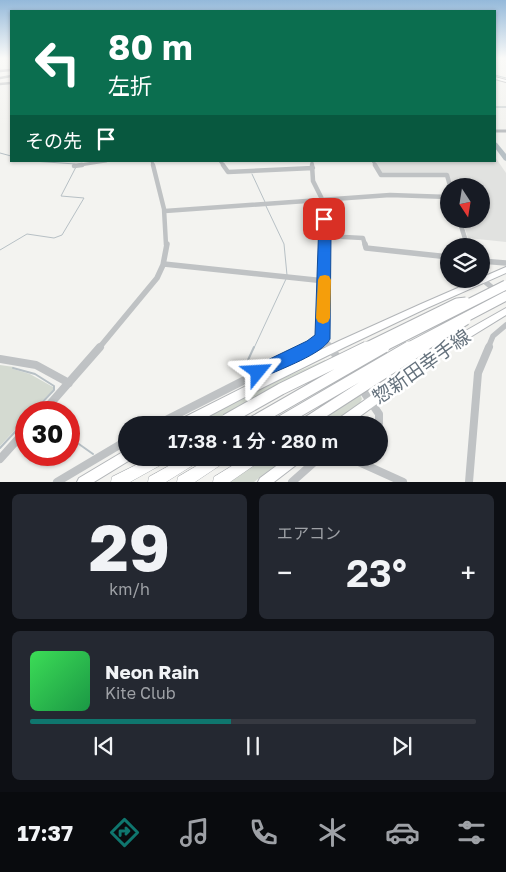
<!DOCTYPE html>
<html lang="ja">
<head>
<meta charset="utf-8">
<style>
	body { margin:0; font-family:"Golos Text","Noto Sans JP",sans-serif; background:#242831; color:#f1f3f6; height:100vh; display:flex; flex-direction:column; font-size:19px; white-space:nowrap }
	* { box-sizing:border-box; margin:0 }
	p { font-size:16px; color:#9ea1a6 }
	.icon { flex:none; width:28px; height:28px; fill:none; stroke:currentColor; stroke-width:2; stroke-linecap:round; stroke-linejoin:round }
	.map { position:relative; height:482px; overflow:hidden }
	.panel { display:flex; flex-direction:column; gap:12px; padding:12px; background:#0d0f14; flex:1 }
	.panel>* { flex:none }
	.guide { position:absolute; left:10px; top:10px; width:486px; height:152px; border-radius:0px; box-shadow:0 1px 4px #0004; background:#0b6e4f; color:#fff; overflow:hidden }
	.needle { width:32px; rotate:168deg }
	.fabs { position:absolute; left:440px; top:178px; display:grid; gap:10px }
	.fabs a { display:grid; place-items:center; width:50px; height:50px; border-radius:50%; background:#171b24; box-shadow:0 1px 4px #0004; font-size:25px }
	.speed { position:absolute; left:15px; top:401px; display:flex; gap:10px; font-size:25px; font-weight:700; text-align:center }
	.speed>* { display:grid; place-content:center; width:65px; height:65px; border-radius:50%; background:#171b24; box-shadow:0 1px 4px #0004; line-height:1 }
	.speed .limit { border:8px solid #d22; background:#fff; color:#111 }
	.pin { position:absolute; display:grid; place-items:center; width:42px; height:42px; color:#fff; margin:-21px; border-radius:10px; box-shadow:0 2px 8px #0006 }
	.me { position:absolute; width:55px; margin:-28px; rotate:63deg; stroke-linejoin:round; filter:drop-shadow(0 0 4px #0008) }
	.turn { display:flex; align-items:center; gap:18px; height:105px; padding:0 15px; font-size:22px }
	.turn .icon { width:65px; height:65px; stroke-width:2.5 }
	.turn b { display:block; font-size:35px; line-height:42px }
	.then { display:flex; align-items:center; height:48px; padding:0 15px; background:#0003; gap:10px; font-size:19px }
	.big { font-size:38px; font-weight:600; line-height:1.1 }
	.panel .card { flex:1; display:flex; flex-direction:column; justify-content:center; gap:8px; min-width:0; padding:0 18px; border-radius:8px; background:#242831 }
	.panel .dial { align-items:center; gap:0 }
	.dial b { font-size:65px; line-height:1 }
	.song { display:flex; align-items:center; gap:15px }
	.cover { width:60px; height:60px; border-radius:8px; background:linear-gradient(135deg,hsl(130 70% 55%),hsl(140 70% 35%)) }
	.played { height:5px; border-radius:2px; background:linear-gradient(90deg,#0f766e 45%,#363941 45%) }
	.keys { display:flex; justify-content:space-around; direction:ltr }
	.heat { display:flex; justify-content:space-between; align-items:center; font-size:28px; direction:ltr }
	.panel .tiles { flex:1; display:grid; gap:12px; grid-template-columns:1fr 1fr }
	.card:last-child { grid-column:span 2 }
	.trip { position:absolute; left:118px; top:416px; width:270px; height:50px; border-radius:25px; background:#171b24; box-shadow:0 1px 4px #0004; font-weight:600; line-height:50px; text-align:center }
	.dock { display:flex; height:80px; justify-content:space-around; align-items:center; background:#090b0e; color:#9ea1a6 }
	.dock .icon { width:35px; height:35px }
	.dock .active { color:#0f766e }
	.dock b { font-size:22px; color:#f1f3f6 }
	.map>svg:first-child { display:block }
	.built { fill:#e1e2e0 }
	.green { fill:#d4dad1 }
	.lines { fill:none; stroke-linecap:round; stroke-linejoin:round }
	.stream-far1 { stroke:#b7c0c5; stroke-width:1 }
	.stream { stroke:#b7c0c5; stroke-width:2 }
	.river { fill:#b7c0c5; fill-rule:evenodd }
	.major-casing { stroke:#b2b5b8; stroke-width:2 }
	.highway-casing { stroke:#b1b4b7; stroke-width:1 }
	.minor-far4 { stroke:#bfc2c4; stroke-width:2.5 }
	.minor-far3 { stroke:#bfc2c4; stroke-width:3 }
	.minor-far2 { stroke:#bfc2c4; stroke-width:4.5 }
	.minor-far1 { stroke:#bfc2c4; stroke-width:5.5 }
	.minor { stroke:#bfc2c4; stroke-width:8 }
	.major { fill:#fff; fill-rule:evenodd }
	.highway { fill:#fff; fill-rule:evenodd }
	.highway-bridge-far1-casing { stroke:#b1b4b7; stroke-width:11; stroke-linecap:butt }
	.highway-bridge-casing { stroke:#b1b4b7; stroke-width:13; stroke-linecap:butt }
	.highway-bridge-far1 { stroke:#fff; stroke-width:9 }
	.highway-bridge { stroke:#fff; stroke-width:11 }
	.route { fill:#1a73e8; stroke:#114b97 }
	.slow { fill:#f59e0b }
	.labels { text-anchor:middle; dominant-baseline:central; stroke-width:5; stroke-linejoin:round; paint-order:stroke }
	.near-street-label { font-size:19px; fill:#65727d; stroke:#fff }
</style>
</head>
<body>
<div class="map">
<svg width="506" height="482" viewBox="0 0 506 482">
	<rect width="100%" height="100%" fill="#f3f3f0"/>
	<!-- built -->
	<path class="built" d="M495 157 506 173V242L468 238 462 219H481V186H452L448 174H382L375 161H495Z"/>
	<!-- green -->
	<path class="green" d="M325 360 326 362 208 425H192L265 386Z
		M0 365 14 367 13 369 30 374 53 387V390L31 412H26V418L0 446Z
		M360 394 362 399 360 403 329 425H313Z
		M265 458H285L254 482H229Z"/>
	<g class="lines">
		<!-- stream-far1 -->
		<path class="stream-far1" d="M495 75 506 78
			M495 107H506
			M0 153 11 156
			M33 161 75 164
			M252 174 265 202
			M266 206 284 244 287 275
			M0 250 27 234 54 238 62 235 84 198 61 196 76 167
			M254 348 286 279"/>
		<!-- stream -->
		<path class="stream" d="M13 368 35 374 54 386V390L33 412
			M242 373 254 347
			M69 437 93 454
			M0 448 26 420"/>
		<!-- river -->
		<path class="river" d="M495 142 497 143 506 154V161L504 160 495 148Z"/>
		<defs>
			<path id="major" d="M495 77 506 80V82L495 79Z
				M506 267V273L427 308 345 347 264 387 192 425H176L177 421 258 380 339 341 421 304Z
				M506 308V315L459 344 348 425H334L335 421 453 338Z
				M126 450V458H131L130 460 94 482H77L79 478Z
				M287 458H302L300 462 274 482H258L260 478Z"/>
			<path id="highway" d="M150 458H168L166 462 130 482H111L112 477Z
				M183 458H200L198 462 166 482H148L149 477Z
				M210 458H227L225 462 195 482H177L178 477Z
				M245 458H261L259 462 230 482H213L214 477Z"/>
		</defs>
		<!-- major casing -->
		<use href="#major" class="major-casing"/>
		<!-- highway casing -->
		<use href="#highway" class="highway-casing"/>
		<!-- minor-far4 -->
		<path class="minor-far4" d="M0 71 11 70
			M0 78 11 76
			M0 84 11 83"/>
		<!-- minor-far3 -->
		<path class="minor-far3" d="M495 131H506
			M152 161 153 166
			M220 161 224 166
			M312 161V166
			M373 161 376 166
			M74 166 106 161"/>
		<!-- minor-far2 -->
		<path class="minor-far2" d="M153 165 164 209 166 245
			M223 165 228 172 313 168
			M312 165 313 181 323 201 325 245
			M375 165 381 175H447L450 186
			M74 166 82 165
			M165 211 390 195 449 197
			M459 219 467 245
			M325 236 363 238 365 245"/>
		<!-- minor-far1 -->
		<path class="minor-far1" d="M325 244 322 336 331 348
			M365 244 366 248 449 257
			M466 244 467 246
			M481 261 506 263
			M164 264 325 281
			M482 279 496 291
			M99 348 157 278 163 265 167 244
			M308 348 322 339
			M488 348 493 336 506 325"/>
		<!-- minor -->
		<path class="minor" d="M330 347 339 360
			M0 359 36 365 69 383
			M361 388 379 414V426
			M43 412 100 347
			M156 425 310 347
			M350 458 403 482
			M0 459 26 430
			M57 482 126 441
			M292 482 319 458
			M469 482 478 373 489 347"/>
		<!-- major -->
		<use href="#major" class="major"/>
		<!-- highway -->
		<use href="#highway" class="highway"/>
		<defs>
			<path id="highway-bridge-far1" d="M365 348 457 303 466 302
				M381 348 506 285
				M407 348 506 296
				M422 348 466 320"/>
			<path id="highway-bridge" d="M226 420 281 389 367 347
				M248 425 384 347
				M275 425 409 347
				M303 425 424 347"/>
		</defs>
		<!-- highway-bridge-far1 casing -->
		<use href="#highway-bridge-far1" class="highway-bridge-far1-casing"/>
		<!-- highway-bridge casing -->
		<use href="#highway-bridge" class="highway-bridge-casing"/>
		<!-- highway-bridge-far1 -->
		<use href="#highway-bridge-far1" class="highway-bridge-far1"/>
		<!-- highway-bridge -->
		<use href="#highway-bridge" class="highway-bridge"/>
	</g>
	<!-- sky -->
	<linearGradient id="sky" x2="0" y2="1"><stop stop-color="#94b9da"/><stop offset="0.46" stop-color="#fafaf8"/><stop offset="1" stop-color="#fafaf8" stop-opacity="0"/></linearGradient>
	<rect width="506" height="126" fill="url(#sky)"/>
	<!-- route -->
	<path class="route" d="M324 215 330 219 331 236 330 339C323 354 280 369 264 377L258 379 253 377 251 372 253 367 307 341 315 335 319 219Z"/>
	<!-- slow -->
	<path class="slow" d="M325 275 329 276 331 280 330 318 328 322 323 324 318 322 316 318 318 280 320 276Z"/>
	<g class="labels">
		<!-- near-street labels -->
		<g class="near-street-label">
			<text transform="translate(421 366) rotate(-35)">惣新田幸手線</text>
		</g>
	</g>
</svg>
<div class="fabs">
<a><svg class="needle" viewBox="-14 -14 28 28"><path d="M0-13l5 13h-10z" fill="#e53935"/><path d="M0 13l5-13h-10z" fill="#9ea1a6"/></svg></a>
<a><svg class="icon" aria-label="layers" viewBox="0 0 24 24"><path d="M12 4l9 5-9 5-9-5zM3 14l9 5 9-5"/></svg></a>
</div>
<div class="speed"><div class="limit">30</div></div>
<div class="pin" style="left:324px;top:219px;background:#d93025"><svg class="icon" aria-label="arrive" viewBox="0 0 24 24"><path d="M6 21V4h12l-3 4 3 4H6"/></svg></div>
<svg class="me" style="left:258px;top:372px" viewBox="-20 -20 40 40"><path d="M0-17L14 15 0 8-14 15z" fill="#1a73e8" stroke="#fff" stroke-width="4"/></svg>
<div class="trip">17:38 · 1 分 · 280 m</div>
<div class="guide">
<div class="turn"><svg class="icon" aria-label="left" viewBox="0 0 24 24"><path d="M17 20v-9H6M10 6l-5 5 5 5"/></svg><div><b>80 m</b>左折</div></div>
<div class="then">その先<svg class="icon" aria-label="arrive" viewBox="0 0 24 24"><path d="M6 21V4h12l-3 4 3 4H6"/></svg></div>
</div>
</div>
<section class="panel">
<div class="tiles">
<div class="card dial"><b>29</b><p>km/h</p></div>
<div class="card"><p>エアコン</p>
<div class="heat"><a>−</a><b class="big">23°</b><a>+</a></div>
</div>
<div class="card">
<div class="song"><i class="cover"></i><div><b>Neon Rain</b><p>Kite Club</p></div></div>
<div class="played"></div>
<div class="keys"><svg class="icon" aria-label="previous" viewBox="0 0 24 24"><path d="M18 5L8 12l10 7zM5 5v14"/></svg><svg class="icon" aria-label="pause" viewBox="0 0 24 24"><path d="M8 5v14M16 5v14"/></svg><svg class="icon" aria-label="next" viewBox="0 0 24 24"><path d="M6 5l10 7-10 7zM19 5v14"/></svg></div>
</div>
</div>
</section>
<nav class="dock">
<b>17:37</b>
<svg class="icon active" aria-label="directions" viewBox="0 0 24 24"><path d="M12 3l9 9-9 9-9-9zM9 14v-3h6M13 9l2 2-2 2"/></svg>
<svg class="icon" aria-label="music" viewBox="0 0 24 24"><path d="M9 18V5l10-2v13"/><circle cx="6" cy="18" r="3"/><circle cx="16" cy="16" r="3"/></svg>
<svg class="icon" aria-label="phone" viewBox="0 0 24 24"><path d="M5 4h4l2 5-3 2q2 4 5 5l2-3 5 2v4C11 20 4 13 5 4z"/></svg>
<svg class="icon" aria-label="climate" viewBox="0 0 24 24"><path d="M12 3v18M4 7l16 10M4 17L20 7"/></svg>
<svg class="icon" aria-label="car" viewBox="0 0 24 24"><path d="M5 17H2v-5l4-1 3-4h7l3 4 3 1v5h-3M9 17h6M6 11h13"/><circle cx="7" cy="17" r="2"/><circle cx="17" cy="17" r="2"/></svg>
<svg class="icon" aria-label="filters" viewBox="0 0 24 24"><path d="M4 7h16M4 17h16"/><circle cx="9" cy="7" r="2"/><circle cx="15" cy="17" r="2"/></svg>
</nav>
</body>
</html>
